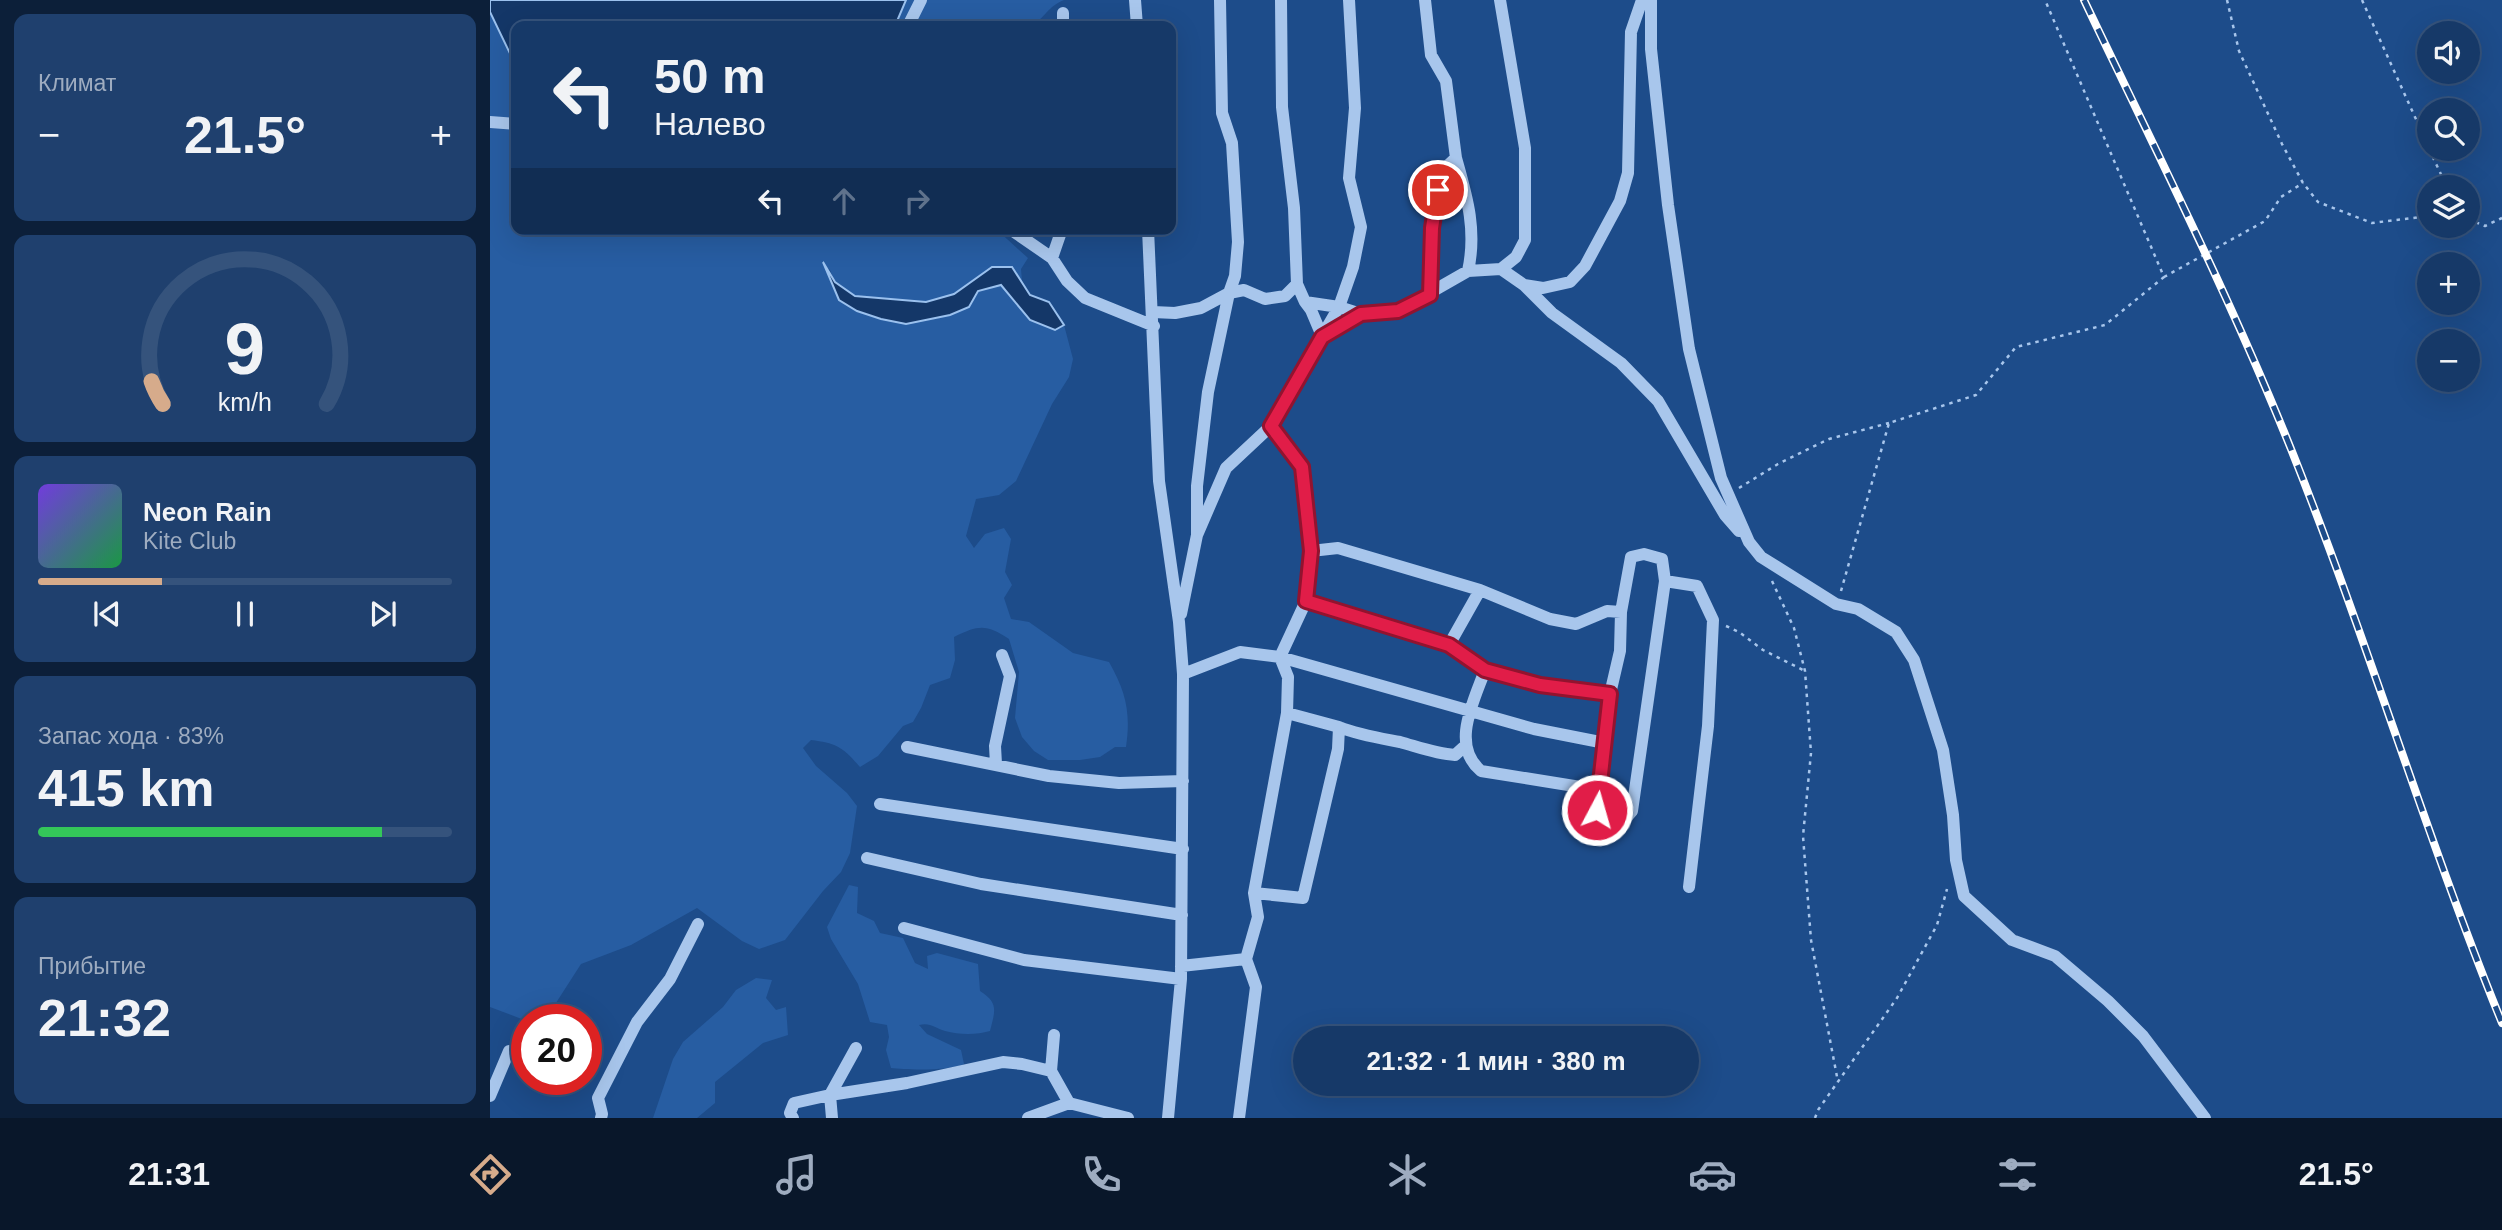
<!DOCTYPE html>
<html lang="ru">
<head>
<meta charset="utf-8">
<style>
	body { margin:0; font-family:Arial,sans-serif; background:#1f406e; color:#f1f3f6; height:100vh; display:flex; flex-direction:column; font-size:26px; white-space:nowrap }
	* { box-sizing:border-box; margin:0 }
	p { font-size:23px; color:#9eacc0 }
	.icon { flex:none; width:38px; height:38px; fill:none; stroke:currentColor; stroke-width:2; stroke-linecap:round; stroke-linejoin:round }
	.map { position:relative; flex:1; overflow:hidden }
	.sheet { display:flex; flex-direction:column; gap:14px; padding:14px; background:#0c1f39; width:490px }
	.sheet>* { flex:none }
	.guide { position:absolute; left:21px; top:21px; width:665px; height:214px; border-radius:14px; box-shadow:0 7px 28px #0002,0 0 0 2px #35537c; background:#163968; color:#f1f3f6; overflow:hidden }
	.tools { position:absolute; left:1927px; top:21px; display:grid; gap:14px }
	.tools a { display:grid; place-items:center; width:63px; height:63px; border-radius:50%; background:#163968; box-shadow:0 7px 28px #0002,0 0 0 2px #35537c; font-size:35px }
	.speed { position:absolute; left:21px; top:1004px; display:flex; gap:14px; font-size:35px; font-weight:700; text-align:center }
	.speed>* { display:grid; place-content:center; width:91px; height:91px; border-radius:50%; background:#163968; box-shadow:0 7px 28px #0002,0 0 0 2px #35537c; line-height:1 }
	.speed .limit { border:10px solid #d22; background:#fff; color:#111 }
	.pin { position:absolute; display:grid; place-items:center; width:60px; height:60px; color:#fff; margin:-30px; border:4px solid #fff; border-radius:50%; box-shadow:0 2px 7px #0007 }
	.me { position:absolute; width:77px; margin:-38px; rotate:6deg; stroke-linejoin:round; filter:drop-shadow(0 0 5px #0008) }
	.turn { display:flex; align-items:center; gap:24px; height:147px; padding:0 28px; font-size:32px }
	.turn .icon { width:91px; height:91px; stroke-width:2.5 }
	.turn b { display:block; font-size:49px; line-height:60px }
	.lanes { display:flex; align-items:center; height:66px; padding:0 28px; background:#0003; justify-content:center; gap:35px; direction:ltr }
	.lanes .off { opacity:.35 }
	.big { font-size:52px; font-weight:700; line-height:1.1 }
	.sheet .card { flex:1; display:flex; flex-direction:column; justify-content:center; gap:10px; min-width:0; padding:0 24px; border-radius:14px; background:#1f406e }
	.sheet .dial { align-items:center; gap:0 }
	.dial svg { height:182px; overflow:visible; fill:none; stroke:#35537c; stroke-width:7; stroke-linecap:round; text-anchor:middle }
	.dial text { fill:#f1f3f6; stroke:none }
	.song { display:flex; align-items:center; gap:21px }
	.cover { width:84px; height:84px; border-radius:10px; background:linear-gradient(135deg,hsl(260 70% 55%),hsl(140 70% 35%)) }
	.played { height:7px; border-radius:4px; background:linear-gradient(90deg,#d6ab8b 30%,#35537c 30%) }
	.keys { display:flex; justify-content:space-around; direction:ltr }
	.heat { display:flex; justify-content:space-between; align-items:center; font-size:38px; direction:ltr }
	.charge { height:10px; border-radius:5px; background:linear-gradient(90deg,#34c759 83%,#35537c 0) }
	.trip { position:absolute; left:803px; top:1026px; width:406px; height:70px; border-radius:35px; background:#163968; box-shadow:0 7px 28px #0002,0 0 0 2px #35537c; font-weight:700; line-height:70px; text-align:center }
	.tabs { display:flex; height:112px; justify-content:space-around; align-items:center; background:#09172a; color:#9eacc0 }
	.tabs .icon { width:49px; height:49px }
	.tabs .on { color:#d6ab8b }
	.tabs b { font-size:32px; color:#f1f3f6 }
	main { display:flex; flex:1; min-height:0 }
	.map>svg:first-child { display:block }
	.green { fill:#275da2 }
	.water { fill:#143768; stroke:#9bc1ee; stroke-width:2 }
	.lines { fill:none; stroke-linecap:round; stroke-linejoin:round }
	.path { stroke:#a8c6ec; stroke-width:2.5; stroke-dasharray:3.5 5; stroke-linecap:butt }
	.minor { stroke:#a8c6ec; stroke-width:12 }
	.rail-casing { stroke:#fff; stroke-width:8 }
	.rail { stroke:#1d4c8a; stroke-width:5; stroke-dasharray:16; stroke-linecap:butt }
	.route-casing { stroke:#92132f; stroke-width:18 }
	.route { stroke:#e11d48; stroke-width:12 }
</style>
</head>
<body>
<main>
<section class="sheet">
<div class="card"><p>Климат</p>
<div class="heat"><a>−</a><b class="big">21.5°</b><a>+</a></div>
</div>
<div class="card dial"><svg viewBox="0 0 100 80">
<path d="M14 69A42 42 0 1 1 86 69"/>
<path d="M14 69A42 42 0 0 1 9 59" stroke="#d6ab8b"/>
<text x="50" y="56" font-size="32" font-weight="700">9</text>
<text x="50" y="72" font-size="11">km/h</text>
</svg></div>
<div class="card">
<div class="song"><i class="cover"></i><div><b>Neon Rain</b><p>Kite Club</p></div></div>
<div class="played"></div>
<div class="keys"><svg class="icon" aria-label="previous" viewBox="0 0 24 24"><path d="M18 5L8 12l10 7zM5 5v14"/></svg><svg class="icon" aria-label="pause" viewBox="0 0 24 24"><path d="M8 5v14M16 5v14"/></svg><svg class="icon" aria-label="next" viewBox="0 0 24 24"><path d="M6 5l10 7-10 7zM19 5v14"/></svg></div>
</div>
<div class="card"><p>Запас хода · 83%</p><b class="big">415 km</b><div class="charge"></div></div>
<div class="card"><p>Прибытие</p><b class="big">21:32</b></div>
</section>
<div class="map">
<svg width="2012" height="1118" viewBox="0 0 2012 1118">
	<rect width="100%" height="100%" fill="#1d4c8a"/>
	<!-- green -->
	<path class="green" d="M416 0H574C557 7 556 17 541 26H405Z
		M0 12 26 66V229H506L538 258 531 269 532 281 522 267 464 294 436 302 365 296 345 282 340 270 334 265 349 300 438 319 460 315 488 291 511 285 540 320 565 330 574 325 583 359 579 377 562 404 526 481 509 495 486 499 476 536 484 548 495 534 514 528 521 539 515 572 522 585 514 598 521 619 539 622 583 653 619 662C636 692 641 713 636 747H625L610 757 590 760H558L544 751 532 737 525 718 529 672 519 639C496 624 489 625 464 637L465 660 460 678 440 685 431 708 423 722 413 726 388 756 370 767C353 747 346 743 321 740L313 748 326 766 357 793 367 806 360 853 351 872 333 891 295 940 269 949 252 941 207 908 141 945 91 964 55 1020 37 1021 0 1007Z
		M359 885 368 887 367 913 384 921 390 933 413 938 425 963 438 969 437 956 447 953 488 964 490 991C509 1003 505 1011 500 1031 486 1035 470 1035 455 1031 445 1028 440 1022 429 1025L437 1034 471 1050 474 1064C461 1071 417 1070 401 1068L396 1050 399 1037 397 1025 380 1022 368 984 341 939 337 927Z
		M266 978 282 980 276 998 286 1010 296 1007 298 1035 273 1043 225 1082V1103L207 1118H163L183 1059 193 1042 233 1007 246 990Z"/>
	<!-- water -->
	<path class="water" d="M0 0H416L405 26H26V66L0 12Z
		M333 262 345 282 365 296 436 302 464 294 502 267H522L540 295 559 302 574 325 565 330 540 320 511 285 488 291 479 307 460 315 416 324 391 319 367 311 349 300Z"/>
	<g class="lines">
		<!-- path -->
		<path class="path" d="M1737 0 1749 51 1792 144 1813 183 1828 202 1882 223 1939 216
			M1872 0 1939 148
			M1939 149 1957 187
			M1978 219 1995 226 2012 218
			M1674 277 1775 221 1791 197 1813 183
			M1249 488 1288 464 1339 439 1399 423
			M1282 581 1304 628 1315 671 1321 753 1313 836 1321 940 1348 1082
			M1351 591 1399 423 1486 395 1526 347 1615 325 1674 277 1555 0
			M1236 626 1249 632 1273 650 1315 671
			M1325 1118 1328 1110 1407 998 1447 925 1457 889"/>
		<!-- minor -->
		<path class="minor" d="M645 0 647 26
			M791 0 792 107 804 208 807 284
			M935 0 941 55 956 81 966 158 952 171 942 228 940 295
			M1161 0V49L1178 205 1199 349 1231 478 1259 542 1271 557 1346 604 1368 609 1406 632 1424 660 1453 750 1463 815 1466 860 1474 896 1522 940 1565 956 1618 1001 1653 1036 1715 1118
			M418 26 431 0
			M573 26V13
			M0 122 26 124
			M966 158C977 197 987 230 978 271
			M520 229 562 258 577 281 595 298 664 326
			M658 229 669 481 689 622 693 674 691 979 678 1118
			M562 258 572 229
			M1011 269 1034 285 1053 288 1080 282 1095 266 1130 201 1138 173 1141 32 1152 0
			M1034 285 1062 313 1131 363 1168 401 1235 515 1249 531
			M815 302 821 310 832 336 849 307 863 267 871 227 859 178 865 108 859 0
			M663 312 685 313 711 308 739 293 754 290 775 299 795 296 807 284 815 302 849 307 871 314 908 311 978 271 1011 269 1026 257 1035 240V148L1010 0
			M707 535V486L718 392 739 293 745 276 748 242 742 143 732 113 730 0
			M821 551 848 548 990 590 1060 619 1086 624 1117 611 1131 612
			M1154 554 1172 559 1175 581 1142 811C1129 828 1118 829 1107 810L1120 694 1130 651 1131 612 1141 557Z
			M1175 581 1207 586 1223 620 1218 726 1199 887
			M816 601 959 645 995 670
			M691 614 707 535 736 468 781 426 832 336 871 314
			M959 645 990 590
			M693 674 750 652 790 657 1044 729 1115 743
			M849 727C869 735 889 738 910 742 928 747 946 754 965 755L975 746
			M417 747 559 776 629 783 693 781
			M506 764 505 746 520 676 512 655
			M1109 790 991 771C960 745 984 701 995 670L1050 685 1120 694
			M390 804 693 849
			M377 858 491 884 692 915
			M764 893 797 713 798 677 790 657 816 601 821 551 812 467 781 426
			M414 928 534 960 691 979
			M691 966 756 959
			M561 1071 564 1035
			M0 1096 19 1051
			M111 1118 112 1114 108 1098 147 1022 180 979 208 924
			M303 1118 300 1113 304 1103 340 1095 366 1048
			M342 1118 340 1095 417 1083 513 1062 532 1064 561 1071 579 1103
			M538 1118 579 1103 638 1118
			M749 1118 766 987 756 959 768 917 764 893 813 898 848 749 849 727 797 713"/>
		<defs>
			<path id="rail" d="M1594 0C1666 151 1741 299 1803 454 1878 642 1936 836 2012 1023"/>
		</defs>
		<!-- rail casing -->
		<use href="#rail" class="rail-casing"/>
		<!-- rail -->
		<use href="#rail" class="rail"/>
	</g>
	<g class="lines">
		<defs>
			<path id="route" d="M948 190 942 228 940 295 908 311 871 314 832 337 781 426 812 467 821 551 816 601 959 645 995 670 1050 685 1120 694 1107 810"/>
		</defs>
		<!-- route casing -->
		<use href="#route" class="route-casing"/>
		<!-- route -->
		<use href="#route" class="route"/>
	</g>
</svg>
<div class="tools">
<a><svg class="icon" aria-label="sound" viewBox="0 0 24 24"><path d="M4 9h4l5-4v14l-5-4H4zM17 9q2 3 0 6"/></svg></a>
<a><svg class="icon" aria-label="search" viewBox="0 0 24 24"><circle cx="10" cy="10" r="6"/><path d="M15 15l6 6"/></svg></a>
<a><svg class="icon" aria-label="layers" viewBox="0 0 24 24"><path d="M12 4l9 5-9 5-9-5zM3 14l9 5 9-5"/></svg></a>
<a>+</a>
<a>−</a>
</div>
<div class="speed"><div class="limit">20</div></div>
<div class="pin" style="left:948px;top:190px;background:#d93025"><svg class="icon" aria-label="arrive" viewBox="0 0 24 24"><path d="M6 21V4h12l-3 4 3 4H6"/></svg></div>
<svg class="me" style="left:1107px;top:810px" viewBox="-20 -20 40 40"><circle r="17" fill="#e11d48" stroke="#fff" stroke-width="3"/><path d="M0-11L8 9 0 5-8 9z" fill="#fff"/></svg>
<div class="trip">21:32 · 1 мин · 380 m</div>
<div class="guide">
<div class="turn"><svg class="icon" aria-label="left" viewBox="0 0 24 24"><path d="M17 20v-9H6M10 6l-5 5 5 5"/></svg><div><b>50 m</b>Налево</div></div>
<div class="lanes"><svg class="icon" aria-label="left" viewBox="0 0 24 24"><path d="M17 20v-9H6M10 6l-5 5 5 5"/></svg><svg class="icon off" aria-label="ahead" viewBox="0 0 24 24"><path d="M12 20V5M6 11l6-6 6 6"/></svg><svg class="icon off" aria-label="right" viewBox="0 0 24 24"><path d="M7 20v-9h11M14 6l5 5-5 5"/></svg></div>
</div>
</div>
</main>
<nav class="tabs">
<b>21:31</b>
<svg class="icon on" aria-label="directions" viewBox="0 0 24 24"><path d="M12 3l9 9-9 9-9-9zM9 14v-3h6M13 9l2 2-2 2"/></svg>
<svg class="icon" aria-label="music" viewBox="0 0 24 24"><path d="M9 18V5l10-2v13"/><circle cx="6" cy="18" r="3"/><circle cx="16" cy="16" r="3"/></svg>
<svg class="icon" aria-label="phone" viewBox="0 0 24 24"><path d="M5 4h4l2 5-3 2q2 4 5 5l2-3 5 2v4C11 20 4 13 5 4z"/></svg>
<svg class="icon" aria-label="climate" viewBox="0 0 24 24"><path d="M12 3v18M4 7l16 10M4 17L20 7"/></svg>
<svg class="icon" aria-label="car" viewBox="0 0 24 24"><path d="M5 17H2v-5l4-1 3-4h7l3 4 3 1v5h-3M9 17h6M6 11h13"/><circle cx="7" cy="17" r="2"/><circle cx="17" cy="17" r="2"/></svg>
<svg class="icon" aria-label="filters" viewBox="0 0 24 24"><path d="M4 7h16M4 17h16"/><circle cx="9" cy="7" r="2"/><circle cx="15" cy="17" r="2"/></svg>
<b>21.5°</b>
</nav>
</body>
</html>
